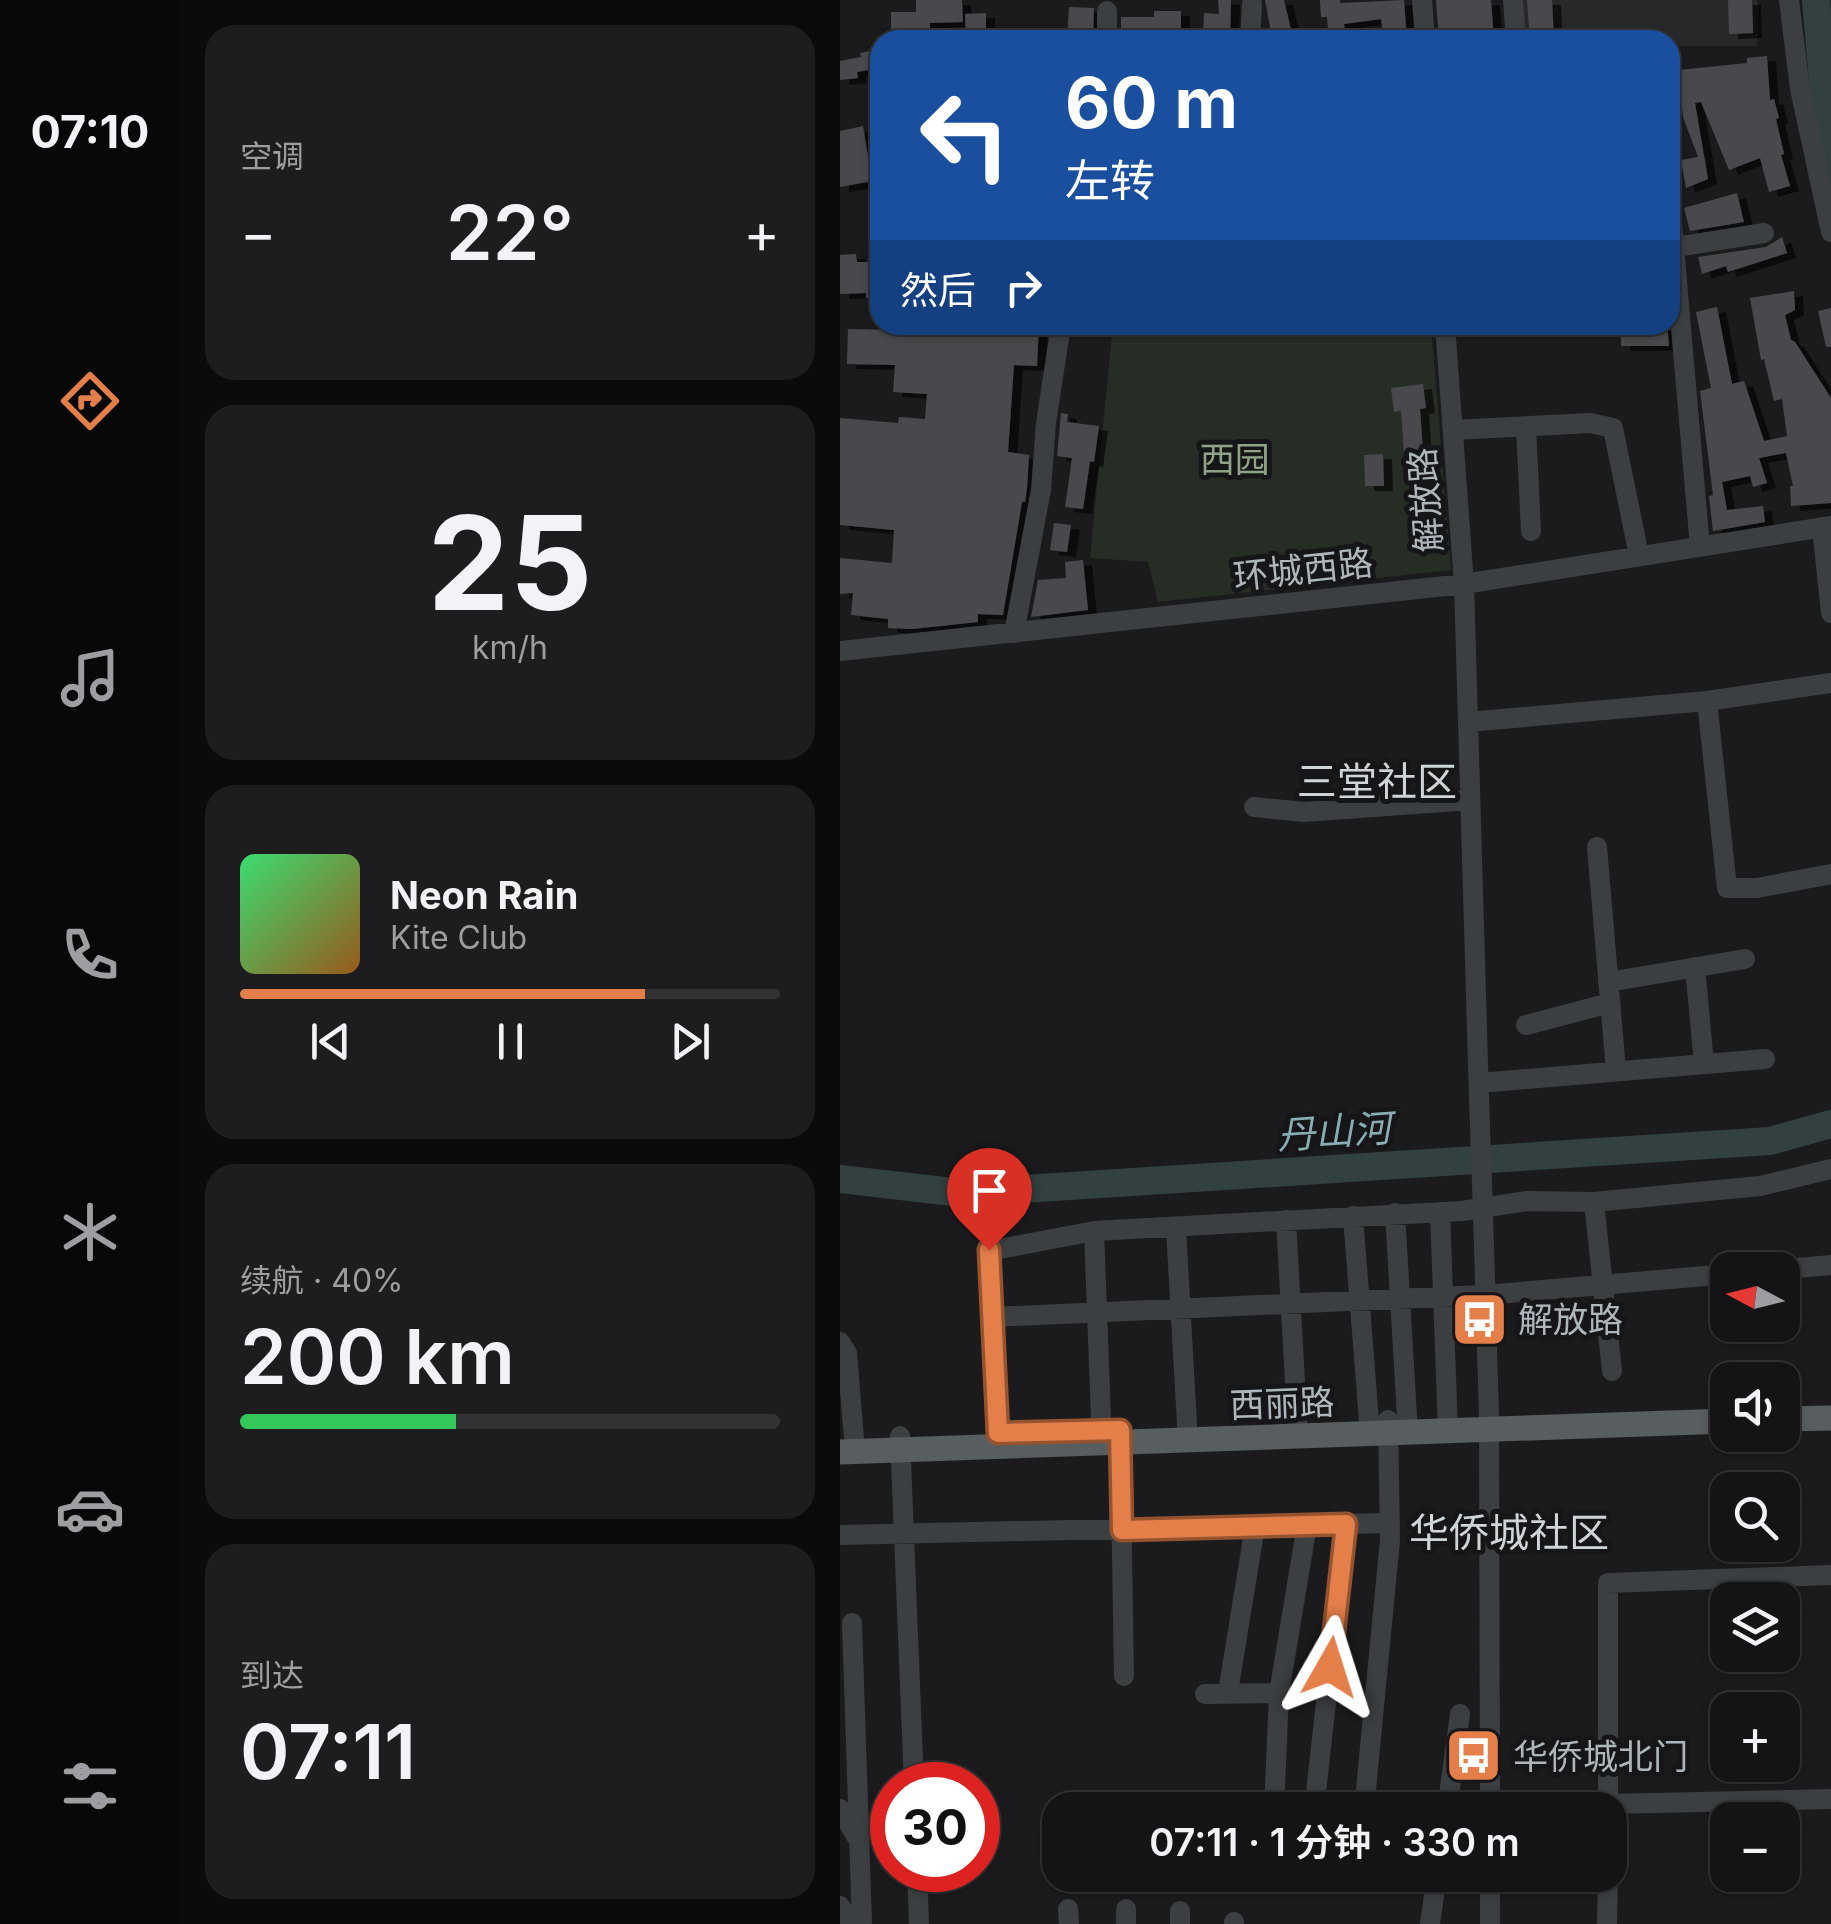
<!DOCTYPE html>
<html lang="zh">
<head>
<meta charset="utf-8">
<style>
	body { margin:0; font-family:Inter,"Noto Sans SC",sans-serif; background:#1d1d1f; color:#f1f3f6; height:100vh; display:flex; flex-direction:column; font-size:38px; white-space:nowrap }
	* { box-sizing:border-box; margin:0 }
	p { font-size:32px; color:#9d9ea1 }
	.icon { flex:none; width:55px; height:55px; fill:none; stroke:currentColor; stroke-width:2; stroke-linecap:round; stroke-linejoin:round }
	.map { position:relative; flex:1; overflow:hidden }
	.drawer { display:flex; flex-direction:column; gap:25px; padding:25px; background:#0b0b0c; width:660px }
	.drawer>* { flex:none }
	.guide { position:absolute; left:30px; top:30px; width:810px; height:305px; border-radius:30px; box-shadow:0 2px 8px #0004,0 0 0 2px #333335; background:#1a4fa0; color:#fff; overflow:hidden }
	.needle { width:65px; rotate:277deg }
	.controls { position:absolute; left:870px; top:1252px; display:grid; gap:20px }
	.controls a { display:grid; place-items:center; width:90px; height:90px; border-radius:20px; background:#141416; box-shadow:0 2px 8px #0004,0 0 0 2px #333335; font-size:50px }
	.speed { position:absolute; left:30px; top:1762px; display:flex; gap:20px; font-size:50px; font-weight:700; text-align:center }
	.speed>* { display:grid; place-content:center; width:130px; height:130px; border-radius:50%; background:#141416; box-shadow:0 2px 8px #0004,0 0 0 2px #333335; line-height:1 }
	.speed .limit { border:15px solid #d22; background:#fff; color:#111 }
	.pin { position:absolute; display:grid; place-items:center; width:85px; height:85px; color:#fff; margin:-102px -42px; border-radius:50% 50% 50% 0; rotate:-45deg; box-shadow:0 0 10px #0007 }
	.pin .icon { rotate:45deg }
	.me { position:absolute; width:110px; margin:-55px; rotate:6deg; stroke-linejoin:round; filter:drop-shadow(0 0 8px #0008) }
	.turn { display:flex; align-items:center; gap:35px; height:210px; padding:0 30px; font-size:45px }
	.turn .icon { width:130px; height:130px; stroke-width:2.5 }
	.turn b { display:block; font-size:70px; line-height:85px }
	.then { display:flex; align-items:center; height:95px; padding:0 30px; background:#0003; gap:20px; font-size:38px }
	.big { font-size:75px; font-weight:600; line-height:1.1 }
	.drawer .card { flex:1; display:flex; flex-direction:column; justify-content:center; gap:15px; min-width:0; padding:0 35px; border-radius:30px; background:#1d1d1f }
	.drawer .dial { align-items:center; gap:0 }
	.dial b { font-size:130px; line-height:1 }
	.song { display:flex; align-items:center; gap:30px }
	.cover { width:120px; height:120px; border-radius:15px; background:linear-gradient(135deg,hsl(140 70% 55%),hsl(30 70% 35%)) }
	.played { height:10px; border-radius:5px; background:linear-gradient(90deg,#e57f4a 75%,#333335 75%) }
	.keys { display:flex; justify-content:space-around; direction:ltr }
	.heat { display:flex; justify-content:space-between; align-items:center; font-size:55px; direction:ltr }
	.charge { height:15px; border-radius:8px; background:linear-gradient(90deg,#34c759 40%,#333335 0) }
	.trip { position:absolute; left:202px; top:1792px; width:585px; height:100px; border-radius:30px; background:#141416; box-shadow:0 2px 8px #0004,0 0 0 2px #333335; font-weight:600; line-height:100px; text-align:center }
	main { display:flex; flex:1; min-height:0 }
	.tabs { display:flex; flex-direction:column; width:180px; justify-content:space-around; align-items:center; background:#080809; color:#9d9ea1 }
	.tabs .icon { width:70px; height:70px }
	.tabs .on { color:#e57f4a }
	.tabs b { font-size:45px; color:#f1f3f6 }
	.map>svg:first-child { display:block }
	.built { fill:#27282a }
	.green { fill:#262d25 }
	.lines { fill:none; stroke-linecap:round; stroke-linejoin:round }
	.river { stroke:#334042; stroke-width:28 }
	.building { fill:#484a4d; filter:url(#shadow) }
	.minor { stroke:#3c3f42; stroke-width:20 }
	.major { stroke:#585d60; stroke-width:25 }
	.minor-bridge { stroke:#3c3f42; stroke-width:20 }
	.route-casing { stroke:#955330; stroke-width:25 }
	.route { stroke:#e57f4a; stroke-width:18 }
	.labels { text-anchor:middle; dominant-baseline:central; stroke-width:10; stroke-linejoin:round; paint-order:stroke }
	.park-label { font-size:35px; fill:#8fa487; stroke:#161618 }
	.street-label { font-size:35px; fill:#aeb6bb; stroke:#161618 }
	.poi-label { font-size:35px; fill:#aeb6bb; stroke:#161618; text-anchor:start }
	.water-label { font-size:38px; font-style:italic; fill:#89adb3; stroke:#161618 }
	.quarter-label { font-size:40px; fill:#cfd4d8; stroke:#161618 }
</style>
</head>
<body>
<main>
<nav class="tabs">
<b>07:10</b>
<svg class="icon on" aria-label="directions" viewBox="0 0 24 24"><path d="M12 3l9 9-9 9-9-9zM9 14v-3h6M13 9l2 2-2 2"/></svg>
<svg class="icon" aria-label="music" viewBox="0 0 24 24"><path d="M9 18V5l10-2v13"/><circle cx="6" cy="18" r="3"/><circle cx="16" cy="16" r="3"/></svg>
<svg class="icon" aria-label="phone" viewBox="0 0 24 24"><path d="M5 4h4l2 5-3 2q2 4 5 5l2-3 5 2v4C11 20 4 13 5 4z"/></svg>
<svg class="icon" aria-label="climate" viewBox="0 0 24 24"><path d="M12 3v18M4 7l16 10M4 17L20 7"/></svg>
<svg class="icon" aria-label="car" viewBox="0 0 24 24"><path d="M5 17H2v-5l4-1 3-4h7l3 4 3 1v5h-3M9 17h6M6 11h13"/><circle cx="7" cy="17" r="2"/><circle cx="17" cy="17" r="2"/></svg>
<svg class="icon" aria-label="filters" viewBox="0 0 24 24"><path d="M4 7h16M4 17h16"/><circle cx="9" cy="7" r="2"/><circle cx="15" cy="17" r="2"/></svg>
</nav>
<section class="drawer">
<div class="card"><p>空调</p>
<div class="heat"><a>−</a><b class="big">22°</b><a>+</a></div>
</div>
<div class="card dial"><b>25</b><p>km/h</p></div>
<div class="card">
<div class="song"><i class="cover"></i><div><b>Neon Rain</b><p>Kite Club</p></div></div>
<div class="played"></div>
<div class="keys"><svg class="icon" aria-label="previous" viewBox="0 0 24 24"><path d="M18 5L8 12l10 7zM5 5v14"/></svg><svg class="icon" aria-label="pause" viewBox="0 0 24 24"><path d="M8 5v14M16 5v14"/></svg><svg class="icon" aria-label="next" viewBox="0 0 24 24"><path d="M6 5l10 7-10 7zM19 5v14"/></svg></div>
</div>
<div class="card"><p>续航 · 40%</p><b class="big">200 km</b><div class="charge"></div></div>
<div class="card"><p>到达</p><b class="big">07:11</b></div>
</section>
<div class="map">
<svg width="991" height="1924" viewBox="0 0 991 1924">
	<defs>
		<filter id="shadow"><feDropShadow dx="9" dy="5" stdDeviation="0" flood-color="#0009"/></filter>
	</defs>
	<rect width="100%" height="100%" fill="#1b1b1d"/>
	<!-- built -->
	<path class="built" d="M677 0H918L917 46H830V40H682Z"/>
	<!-- green -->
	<path class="green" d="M273 325H591L611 570 318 602 308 562 250 558Z"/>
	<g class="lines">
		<!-- river -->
		<path class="river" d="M976 0 991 173
			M0 1179 121 1193 930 1141 991 1124"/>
	</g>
	<!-- building -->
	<path class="building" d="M76 0H122L123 22 90 23V40H51V12H76Z
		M378 0H391L390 40H363L364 13 379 14Z
		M425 0H444L452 34 432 38Z
		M480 0H500V3L564 0 567 40H544L541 19 504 24 506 40H489L487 17H481Z
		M596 0H651L654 40H599Z
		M687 0H712L714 40H690Z
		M888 0H912L913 33 889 34Z
		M229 7 254 8 253 40H227Z
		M314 11H341V40H281V17H314Z
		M146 13V40H126L125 14Z
		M40 49V68L17 72 18 78 0 80V61L21 57 20 53Z
		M927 56 930 100 934 99 939 118 936 119 944 154 941 155 950 186 929 192 920 158 889 170 861 102 855 103 868 179 846 188 841 160 858 157 843 117 839 70 907 63V58Z
		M23 126 32 181 0 187V131Z
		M897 193 904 222 850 231 844 208Z
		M942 237 947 253 888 272 886 266 862 274 858 257 926 247Z
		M16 254 17 262H38L39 298H26V293L0 294V255Z
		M954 291 955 310 945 315 951 340 955 342 991 398V503L951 506 950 486H953L946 453 919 458 927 483 913 487 910 476 882 482 887 510 923 506 925 522 873 531 869 496 873 495 860 391 871 388 856 312 877 307 892 384 904 381 924 441 947 436 942 399 934 401 924 359 921 360 910 298Z
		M991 308V347H986L978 311Z
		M57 325H199L197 366 174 365 168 452 189 455 187 488 185 502H182L163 615 138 614V622L72 629 48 628V619L11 615 13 593 0 594V558L52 563 54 530 0 525V418L58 423 59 417 85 419 87 394 53 392 55 365 7 364 8 329 57 330Z
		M781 325H827L829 346H781Z
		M583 384 586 408 580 409 583 451 564 452 561 411 554 412 551 388Z
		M221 413 228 414 227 422 259 426 254 462 250 461 243 509 225 507 232 458 217 456Z
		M543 454 544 486H525L524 455Z
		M214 523 231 525 227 552 210 550Z
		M243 560 248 610 191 617 198 580 226 578 225 562Z"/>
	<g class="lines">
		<!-- minor -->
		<path class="minor" d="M582 0 585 40
			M673 0 676 40
			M949 0 960 89 991 232
			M267 40V11
			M410 40 412 4
			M830 201 860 547
			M836 247 924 233
			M605 325 624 584 639 1098
			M686 427 691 531
			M613 430 750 423 773 428 799 556
			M982 527 991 613
			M174 633 201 490 206 423 221 325
			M0 651 624 584 991 526
			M867 701 887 888H917L991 874
			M628 722 867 701 991 683
			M414 807 464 812 630 800
			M757 847 776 1071
			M855 967 864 1064
			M768 982 905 959
			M686 1025 770 1003
			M639 1083 925 1059
			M754 1202 772 1371
			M600 1212 608 1431
			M555 1213 568 1433
			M643 1213 649 1416 650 1810
			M513 1216 530 1434
			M446 1220 458 1437
			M336 1228 348 1442
			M254 1231 262 1445
			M936 1270 991 1265
			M152 1317 645 1295 888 1274
			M0 1342 7 1353 15 1451
			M280 1430 284 1676
			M60 1436 74 1785
			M158 1447 149 1251 254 1231 622 1211 687 1201 754 1202 920 1186 991 1169
			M0 1535 550 1523
			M12 1623 22 1924
			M388 1692 415 1526
			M439 1693 467 1525
			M365 1694 439 1693 434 1810
			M768 1804 991 1799
			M0 1809 18 1839
			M474 1810 506 1524
			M524 1810 550 1540 548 1420
			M607 1810 620 1714
			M768 1810V1583L991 1575
			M77 1870 79 1924
			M650 1875V1924
			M0 1906 11 1924
			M228 1909 229 1924
			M286 1909V1924
			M340 1911V1924
			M394 1922V1924
			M590 1924 597 1875
			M767 1924 768 1875"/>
		<!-- major -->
		<path class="major" d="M942 1419 991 1418
			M0 1452 888 1421"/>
		<!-- minor-bridge -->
		<path class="minor-bridge" d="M639 1098 643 1213"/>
	</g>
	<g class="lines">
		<defs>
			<path id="route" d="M149 1250 158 1433 280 1430 282 1530 506 1524 490 1667"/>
		</defs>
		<!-- route casing -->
		<use href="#route" class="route-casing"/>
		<!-- route -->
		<use href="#route" class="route"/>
	</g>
	<!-- icons -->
	<defs>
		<symbol id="bus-square" viewBox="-11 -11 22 22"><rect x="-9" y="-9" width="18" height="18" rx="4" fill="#e57f4a" stroke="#161618"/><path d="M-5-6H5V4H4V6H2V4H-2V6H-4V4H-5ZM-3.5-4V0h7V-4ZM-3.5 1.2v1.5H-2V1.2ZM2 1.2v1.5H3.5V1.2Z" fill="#fff"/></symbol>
	</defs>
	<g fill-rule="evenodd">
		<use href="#bus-square" x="608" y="1288" width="63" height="63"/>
		<use href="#bus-square" x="602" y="1724" width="63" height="63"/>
	</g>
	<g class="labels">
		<!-- park labels -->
		<g class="park-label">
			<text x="395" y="459">西园</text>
		</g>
		<!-- street labels -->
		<g class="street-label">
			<text transform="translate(585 500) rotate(-94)">解放路</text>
			<text transform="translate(463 569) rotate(-6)">环城西路</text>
			<text transform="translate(442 1403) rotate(-2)">西丽路</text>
		</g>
		<!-- poi labels -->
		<g class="poi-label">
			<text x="678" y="1319">解放路</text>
			<text x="673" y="1756">华侨城北门</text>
		</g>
		<!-- water labels -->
		<g class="water-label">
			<text transform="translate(494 1131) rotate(-4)">丹山河</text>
		</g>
		<!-- quarter labels -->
		<g class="quarter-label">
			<text x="537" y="781">三堂社区</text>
			<text x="669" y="1532">华侨城社区</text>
		</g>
	</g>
</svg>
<div class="controls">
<a><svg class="needle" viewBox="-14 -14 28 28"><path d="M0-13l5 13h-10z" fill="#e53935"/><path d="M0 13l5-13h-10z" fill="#9d9ea1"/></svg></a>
<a><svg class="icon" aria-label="sound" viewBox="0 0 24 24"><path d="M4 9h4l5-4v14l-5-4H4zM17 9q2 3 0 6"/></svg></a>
<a><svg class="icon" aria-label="search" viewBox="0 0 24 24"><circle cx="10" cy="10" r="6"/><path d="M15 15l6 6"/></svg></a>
<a><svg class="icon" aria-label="layers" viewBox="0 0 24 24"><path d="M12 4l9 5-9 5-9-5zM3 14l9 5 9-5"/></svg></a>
<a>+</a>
<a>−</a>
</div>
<div class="speed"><div class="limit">30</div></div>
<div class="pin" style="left:149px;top:1250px;background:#d93025"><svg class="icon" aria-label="arrive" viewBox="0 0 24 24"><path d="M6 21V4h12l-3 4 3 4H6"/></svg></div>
<svg class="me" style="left:490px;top:1667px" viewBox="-20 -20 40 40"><path d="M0-17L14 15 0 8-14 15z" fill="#e57f4a" stroke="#fff" stroke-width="4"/></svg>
<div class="trip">07:11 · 1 分钟 · 330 m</div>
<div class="guide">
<div class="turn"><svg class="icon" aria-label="left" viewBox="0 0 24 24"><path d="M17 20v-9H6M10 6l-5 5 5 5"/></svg><div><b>60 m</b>左转</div></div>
<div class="then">然后<svg class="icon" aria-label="right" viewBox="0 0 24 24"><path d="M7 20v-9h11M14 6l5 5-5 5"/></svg></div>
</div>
</div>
</main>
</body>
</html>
